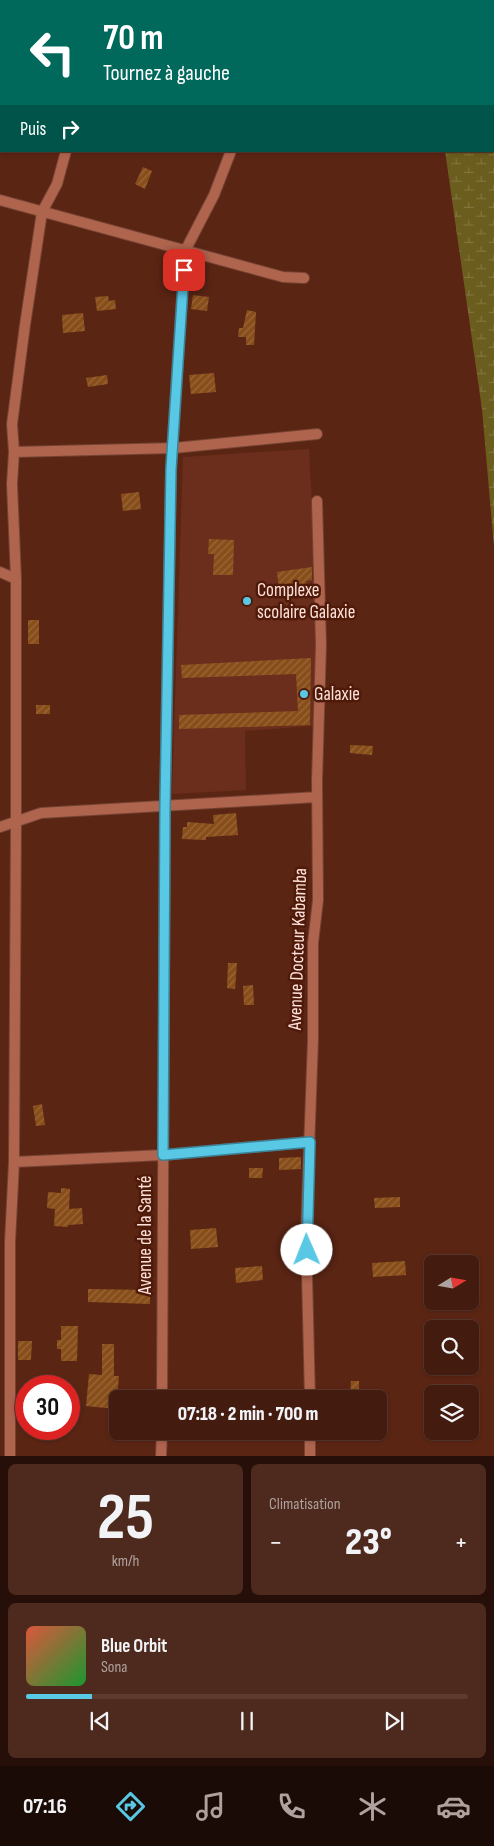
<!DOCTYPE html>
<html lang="fr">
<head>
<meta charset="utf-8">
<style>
	body { margin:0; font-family:"Sofia Sans Condensed",sans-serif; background:#4e291d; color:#f1f3f6; height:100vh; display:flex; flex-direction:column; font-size:19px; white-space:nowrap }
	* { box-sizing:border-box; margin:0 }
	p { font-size:16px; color:#afa19e }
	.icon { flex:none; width:28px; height:28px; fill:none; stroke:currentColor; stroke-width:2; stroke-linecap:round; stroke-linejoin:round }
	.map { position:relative; height:1456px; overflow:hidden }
	.details { display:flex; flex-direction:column; gap:8px; padding:8px; background:#250f08; flex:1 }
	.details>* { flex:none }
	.guide { position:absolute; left:0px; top:0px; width:495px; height:152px; box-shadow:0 1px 4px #0004,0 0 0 1px #5c3a2f; background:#00695c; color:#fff; overflow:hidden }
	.needle { width:32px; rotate:79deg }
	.fabs { position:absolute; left:424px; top:1255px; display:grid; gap:10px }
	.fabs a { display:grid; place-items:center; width:55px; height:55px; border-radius:8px; background:#441c0f; box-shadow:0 1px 4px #0004,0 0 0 1px #5c3a2f; font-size:25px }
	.speed { position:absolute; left:15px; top:1375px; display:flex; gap:10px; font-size:25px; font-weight:700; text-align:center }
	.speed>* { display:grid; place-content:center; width:65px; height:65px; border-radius:50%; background:#441c0f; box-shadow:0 1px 4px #0004,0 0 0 1px #5c3a2f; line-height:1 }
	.speed .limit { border:8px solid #d22; background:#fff; color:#111 }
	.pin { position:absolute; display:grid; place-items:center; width:42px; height:42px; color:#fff; margin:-21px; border-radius:10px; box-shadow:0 2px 8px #0006 }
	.me { position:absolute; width:55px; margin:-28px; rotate:359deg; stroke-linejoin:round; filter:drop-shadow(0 0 4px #0008) }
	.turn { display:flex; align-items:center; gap:18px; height:105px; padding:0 20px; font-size:22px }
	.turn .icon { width:65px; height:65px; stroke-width:2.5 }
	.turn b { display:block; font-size:35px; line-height:42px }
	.then { display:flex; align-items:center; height:48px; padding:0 20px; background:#0003; gap:10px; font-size:19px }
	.big { font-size:38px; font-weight:800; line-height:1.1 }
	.details .tile { flex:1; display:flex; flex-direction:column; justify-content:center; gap:8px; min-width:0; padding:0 18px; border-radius:8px; background:#4e291d }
	.details .dial { align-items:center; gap:0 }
	.dial b { font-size:65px; line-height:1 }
	.song { display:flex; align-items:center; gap:15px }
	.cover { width:60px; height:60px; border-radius:8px; background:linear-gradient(135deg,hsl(10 70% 55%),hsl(130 70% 35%)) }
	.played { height:5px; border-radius:2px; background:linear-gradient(90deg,#59c8e5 15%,#5c3a2f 15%) }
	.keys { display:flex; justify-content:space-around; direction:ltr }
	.heat { display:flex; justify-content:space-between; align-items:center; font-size:28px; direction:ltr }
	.details .tiles { flex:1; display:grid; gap:8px; grid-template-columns:1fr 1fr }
	.tile:last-child { grid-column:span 2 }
	.trip { position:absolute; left:109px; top:1390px; width:278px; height:50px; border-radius:8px; background:#441c0f; box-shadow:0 1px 4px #0004,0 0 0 1px #5c3a2f; font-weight:800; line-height:50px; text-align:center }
	.tab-bar { display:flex; height:80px; justify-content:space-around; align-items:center; background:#1b0b06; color:#afa19e }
	.tab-bar .icon { width:35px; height:35px }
	.tab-bar .on { color:#59c8e5 }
	.tab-bar b { font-size:22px; color:#f1f3f6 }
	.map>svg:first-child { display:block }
	.built { fill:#6b2e1c }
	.wetland { fill:url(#wetland-marsh) }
	.building { fill:url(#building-hatch) }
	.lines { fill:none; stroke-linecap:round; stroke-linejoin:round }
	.street-casing { stroke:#754333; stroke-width:12 }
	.street { stroke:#af644e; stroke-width:10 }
	.route-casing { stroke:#3a8295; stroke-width:12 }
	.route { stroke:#59c8e5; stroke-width:9 }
	.poi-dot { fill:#59c8e5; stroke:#4f1a09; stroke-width:2 }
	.labels { text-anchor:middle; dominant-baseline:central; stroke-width:5; stroke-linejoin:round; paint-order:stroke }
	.poi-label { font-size:19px; fill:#fee1d8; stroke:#4f1a09; text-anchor:start }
	.street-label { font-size:19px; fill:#fee1d8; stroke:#4f1a09 }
</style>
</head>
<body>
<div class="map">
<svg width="494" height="1456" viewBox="0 0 494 1456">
	<defs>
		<pattern id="wetland-marsh" width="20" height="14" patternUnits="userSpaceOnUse" patternTransform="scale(1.25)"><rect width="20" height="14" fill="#6b5d1d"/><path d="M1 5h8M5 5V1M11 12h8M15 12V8" fill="none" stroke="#81743d"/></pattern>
		<pattern id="building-hatch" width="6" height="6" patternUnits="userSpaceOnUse" patternTransform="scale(1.25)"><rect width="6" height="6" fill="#884e1a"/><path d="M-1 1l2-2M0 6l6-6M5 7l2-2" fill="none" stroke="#9a673b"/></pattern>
	</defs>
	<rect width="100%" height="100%" fill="#5b2514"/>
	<!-- built -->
	<path class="built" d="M309 449 314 539 316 662 314 726 245 731 246 790 172 794 183 457Z"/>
	<!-- wetland -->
	<path class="wetland" d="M424 0H494V547L482 409 445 151H494V1Z"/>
	<!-- building -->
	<path class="building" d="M143 167 152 171 145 189 135 184Z
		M193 295 209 297 207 311 191 309Z
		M108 296 109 301 115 300 116 309 97 311 95 297Z
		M247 310 256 312 254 345H246V337H238L239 328H243Z
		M83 313 85 331 63 333 62 315Z
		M214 373 216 392 191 394 189 375Z
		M107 375 108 384 88 387 86 378Z
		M139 492 141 509 123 511 121 494Z
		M209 539 234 540 233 575H213L214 554H208Z
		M312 567V580L306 581 307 585 279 589 277 572Z
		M28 620H39V644H28Z
		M311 658 310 725 179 729V715L298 711 296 674 182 678 181 665Z
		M36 705H50V714H36Z
		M350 745 373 746 372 755 350 753Z
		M236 813 238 835 206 837V840L182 839 183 827H187V822L214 824 213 815Z
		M228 963H237L235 989 227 988Z
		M253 985 254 1005H244L243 986Z
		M42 1104 45 1125 36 1126 33 1106Z
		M301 1157V1169L279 1170V1158Z
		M249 1168H263L262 1178H249Z
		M61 1188 70 1189 69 1209 82 1208 83 1224 68 1225V1227L54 1226 55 1209 47 1208 48 1192 61 1193Z
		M400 1197V1207L375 1208 374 1198Z
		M216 1228 218 1247 191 1249 190 1230Z
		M405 1261 406 1275 373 1277 372 1263Z
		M262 1266 263 1280 236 1283 235 1268Z
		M88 1289 150 1290V1304L88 1302Z
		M61 1326H78L77 1361H61V1349H57V1340H61Z
		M18 1341H32L31 1360H18Z
		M102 1344H114V1376H119L116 1409 86 1406 89 1374 102 1375Z
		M351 1381H359V1397H350Z"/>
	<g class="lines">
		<defs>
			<path id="street" d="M113 1 114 0
				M0 200 283 277 304 278
				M14 452 174 448 317 434
				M0 572 16 579
				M0 827 41 813 317 797
				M14 1162 163 1155 309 1142
				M162 1399 165 806 171 469 185 251 214 195 231 151
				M310 1399 306 1233 313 1039V943L318 900 317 781 321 645 317 501
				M10 1456V1242L14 1162 16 823V579L12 484 14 452 12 424 25 325 42 212 57 184 66 151
				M161 1456 162 1431
				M310 1456V1431"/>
		</defs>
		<!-- street casing -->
		<use href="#street" class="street-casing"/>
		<!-- street -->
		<use href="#street" class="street"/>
	</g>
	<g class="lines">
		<defs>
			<path id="route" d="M184 270 171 469 165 806 163 1155 310 1142 307 1250"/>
		</defs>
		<!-- route casing -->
		<use href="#route" class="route-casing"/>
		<!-- route -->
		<use href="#route" class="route"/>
	</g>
	<!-- markers -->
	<g class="poi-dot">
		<circle cx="247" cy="601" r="5"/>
		<circle cx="304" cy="694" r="5"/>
	</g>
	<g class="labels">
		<!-- poi labels -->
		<g class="poi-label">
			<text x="257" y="590">Complexe<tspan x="257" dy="22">scolaire Galaxie</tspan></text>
			<text x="314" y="694">Galaxie</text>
		</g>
		<!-- street labels -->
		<g class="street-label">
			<text transform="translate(298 949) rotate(-88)">Avenue Docteur Kabamba</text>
			<text transform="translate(145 1235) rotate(-90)">Avenue de la Santé</text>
		</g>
	</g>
</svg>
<div class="fabs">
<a><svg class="needle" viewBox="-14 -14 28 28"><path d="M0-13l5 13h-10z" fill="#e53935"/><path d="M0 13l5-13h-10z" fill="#afa19e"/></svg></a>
<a><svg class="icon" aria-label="search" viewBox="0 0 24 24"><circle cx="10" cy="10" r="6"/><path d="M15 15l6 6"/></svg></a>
<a><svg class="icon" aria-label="layers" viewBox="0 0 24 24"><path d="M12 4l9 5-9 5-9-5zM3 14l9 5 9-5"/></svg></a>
</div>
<div class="speed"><div class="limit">30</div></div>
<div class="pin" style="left:184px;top:270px;background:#d93025"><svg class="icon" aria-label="arrive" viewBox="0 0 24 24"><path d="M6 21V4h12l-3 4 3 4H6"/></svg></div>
<svg class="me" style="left:307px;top:1250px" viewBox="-20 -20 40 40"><circle r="19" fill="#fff"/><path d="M0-13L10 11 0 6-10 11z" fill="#59c8e5"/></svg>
<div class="trip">07:18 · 2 min · 700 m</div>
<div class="guide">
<div class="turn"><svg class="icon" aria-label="left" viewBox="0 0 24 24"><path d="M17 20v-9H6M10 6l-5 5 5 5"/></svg><div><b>70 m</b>Tournez à gauche</div></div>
<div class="then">Puis<svg class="icon" aria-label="right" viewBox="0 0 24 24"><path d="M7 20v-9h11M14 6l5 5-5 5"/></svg></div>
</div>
</div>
<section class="details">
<div class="tiles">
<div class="tile dial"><b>25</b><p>km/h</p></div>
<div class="tile"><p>Climatisation</p>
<div class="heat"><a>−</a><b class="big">23°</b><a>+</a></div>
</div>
<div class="tile">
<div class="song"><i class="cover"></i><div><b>Blue Orbit</b><p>Sona</p></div></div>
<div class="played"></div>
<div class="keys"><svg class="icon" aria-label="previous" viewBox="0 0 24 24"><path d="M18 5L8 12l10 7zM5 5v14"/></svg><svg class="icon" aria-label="pause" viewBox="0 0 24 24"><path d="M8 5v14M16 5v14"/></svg><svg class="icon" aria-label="next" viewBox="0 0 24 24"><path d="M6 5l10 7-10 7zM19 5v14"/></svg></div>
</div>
</div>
</section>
<nav class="tab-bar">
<b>07:16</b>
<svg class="icon on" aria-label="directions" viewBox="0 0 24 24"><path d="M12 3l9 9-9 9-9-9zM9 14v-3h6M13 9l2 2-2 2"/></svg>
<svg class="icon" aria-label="music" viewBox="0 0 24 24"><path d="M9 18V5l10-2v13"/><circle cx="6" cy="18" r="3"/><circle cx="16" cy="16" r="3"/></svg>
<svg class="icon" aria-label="phone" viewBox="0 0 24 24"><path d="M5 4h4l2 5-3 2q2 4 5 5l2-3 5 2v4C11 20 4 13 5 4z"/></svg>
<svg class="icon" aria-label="climate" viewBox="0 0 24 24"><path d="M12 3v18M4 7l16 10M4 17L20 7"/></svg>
<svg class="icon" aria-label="car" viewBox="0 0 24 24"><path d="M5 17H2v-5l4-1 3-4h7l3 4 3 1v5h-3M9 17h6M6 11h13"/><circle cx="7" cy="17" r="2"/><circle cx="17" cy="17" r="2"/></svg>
</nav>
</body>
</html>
